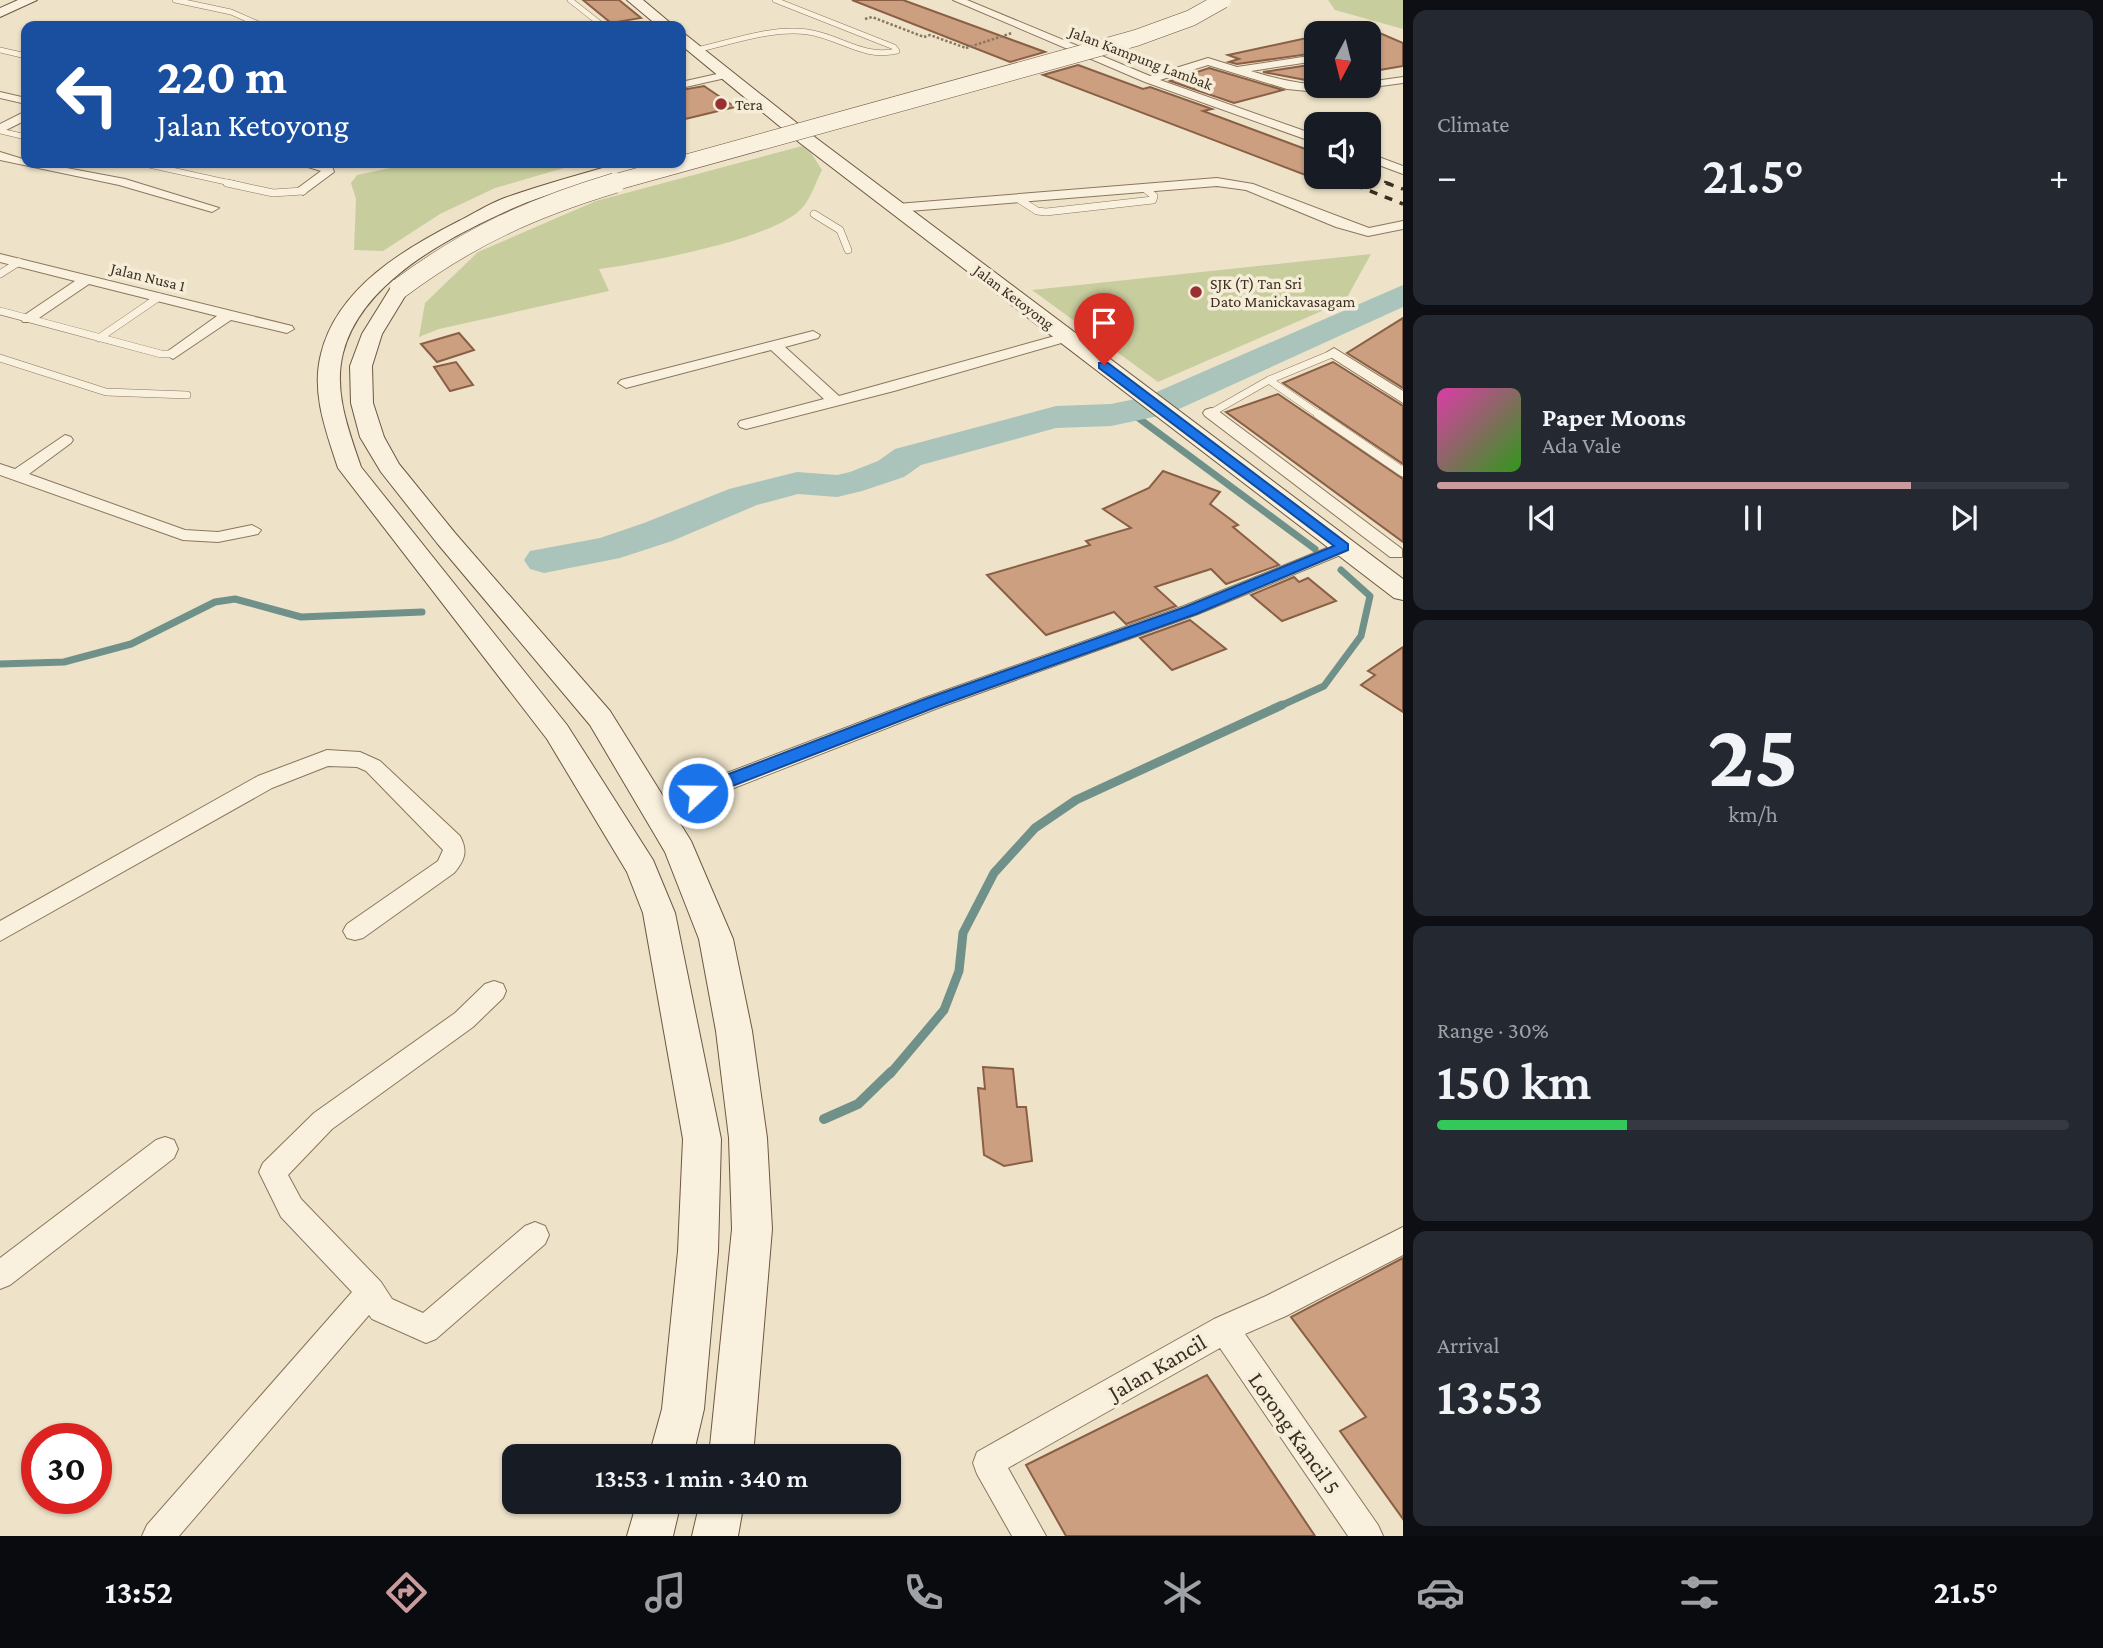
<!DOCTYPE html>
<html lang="en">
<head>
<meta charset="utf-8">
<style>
	body { margin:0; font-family:"Crimson Pro",serif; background:#242831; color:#f1f3f6; height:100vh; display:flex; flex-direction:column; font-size:26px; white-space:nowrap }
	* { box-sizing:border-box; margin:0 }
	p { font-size:23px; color:#9ea1a6 }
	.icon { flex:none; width:38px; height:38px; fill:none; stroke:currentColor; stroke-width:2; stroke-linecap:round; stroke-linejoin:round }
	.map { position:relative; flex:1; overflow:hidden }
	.side { display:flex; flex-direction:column; gap:10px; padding:10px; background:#0d0f14; width:700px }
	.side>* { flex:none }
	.guide { position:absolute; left:21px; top:21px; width:665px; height:147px; border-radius:14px; box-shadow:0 2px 5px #0004; background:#1a4fa0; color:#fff; overflow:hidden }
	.needle { width:46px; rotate:187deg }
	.buttons { position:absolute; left:1304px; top:21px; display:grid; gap:14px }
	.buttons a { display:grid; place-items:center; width:77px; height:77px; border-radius:14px; background:#171b24; box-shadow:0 2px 5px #0004; font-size:35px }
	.speed { position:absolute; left:21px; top:1423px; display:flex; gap:14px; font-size:35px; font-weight:700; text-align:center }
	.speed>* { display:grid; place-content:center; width:91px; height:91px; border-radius:50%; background:#171b24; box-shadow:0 2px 5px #0004; line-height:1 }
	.speed .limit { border:10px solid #d22; background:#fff; color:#111 }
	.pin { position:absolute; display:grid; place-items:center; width:60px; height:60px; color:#fff; margin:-72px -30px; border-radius:50% 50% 50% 0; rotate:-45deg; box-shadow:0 0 7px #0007 }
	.pin .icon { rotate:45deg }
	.me { position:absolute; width:77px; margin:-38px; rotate:69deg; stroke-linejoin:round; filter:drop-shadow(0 0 5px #0008) }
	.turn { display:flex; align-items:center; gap:24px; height:147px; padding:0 21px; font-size:32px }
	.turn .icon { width:91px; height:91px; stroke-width:2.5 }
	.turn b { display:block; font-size:49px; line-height:60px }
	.big { font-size:52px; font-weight:600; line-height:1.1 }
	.side .tile { flex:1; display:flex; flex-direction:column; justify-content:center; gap:10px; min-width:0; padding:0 24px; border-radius:14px; background:#242831 }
	.side .dial { align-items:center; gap:0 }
	.dial b { font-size:91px; line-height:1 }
	.song { display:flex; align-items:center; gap:21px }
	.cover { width:84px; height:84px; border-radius:10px; background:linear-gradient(135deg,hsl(320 70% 55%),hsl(110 70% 35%)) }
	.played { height:7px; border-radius:4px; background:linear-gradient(90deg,#c99b9d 75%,#363941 75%) }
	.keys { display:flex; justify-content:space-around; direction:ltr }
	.heat { display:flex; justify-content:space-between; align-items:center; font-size:38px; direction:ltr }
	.charge { height:10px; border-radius:5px; background:linear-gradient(90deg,#34c759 30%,#363941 0) }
	.trip { position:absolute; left:502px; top:1444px; width:399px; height:70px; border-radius:14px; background:#171b24; box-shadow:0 2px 5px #0004; font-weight:600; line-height:70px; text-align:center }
	.menu { display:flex; height:112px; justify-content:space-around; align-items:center; background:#090b0e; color:#9ea1a6 }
	.menu .icon { width:49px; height:49px }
	.menu .active { color:#c99b9d }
	.menu b { font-size:32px; color:#f1f3f6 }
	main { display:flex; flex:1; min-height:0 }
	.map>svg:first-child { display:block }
	.green { fill:#c7cd9d }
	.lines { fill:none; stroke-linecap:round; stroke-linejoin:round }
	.stream-far3 { stroke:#709189; stroke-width:5 }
	.stream-far2 { stroke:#709189; stroke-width:7 }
	.stream-far1 { stroke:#709189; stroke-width:9 }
	.stream { stroke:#709189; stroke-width:10 }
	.river { fill:#aac3bb; fill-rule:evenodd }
	.building { fill:#cb9f80; stroke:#8a5f44; stroke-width:2 }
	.lane-far2-casing { stroke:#8b765e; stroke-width:6 }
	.lane-far1-casing { stroke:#8b765e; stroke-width:8 }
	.lane-casing { stroke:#8b765e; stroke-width:10 }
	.street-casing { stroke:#8b765e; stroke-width:2 }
	.secondary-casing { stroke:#6d5741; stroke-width:2 }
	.path { stroke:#8b765e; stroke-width:2.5; stroke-dasharray:2.5 2; stroke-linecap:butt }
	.lane-far2 { stroke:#f9f0dd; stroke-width:5 }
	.lane-far1 { stroke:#f9f0dd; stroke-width:7 }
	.lane { stroke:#f9f0dd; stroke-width:9 }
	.street { fill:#f9f0dd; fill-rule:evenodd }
	.secondary { fill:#f9f0dd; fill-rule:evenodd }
	.rail-far1 { stroke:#3b2e21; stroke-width:2.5; stroke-dasharray:7 7; stroke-linecap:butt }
	.rail { stroke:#3b2e21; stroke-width:3.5; stroke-dasharray:8 8; stroke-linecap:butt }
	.secondary-bridge-far1-casing { stroke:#6d5741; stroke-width:17; stroke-linecap:butt }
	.secondary-bridge-casing { stroke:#6d5741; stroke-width:21; stroke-linecap:butt }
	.path-bridge { stroke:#8b765e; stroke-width:2.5; stroke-dasharray:2.5 2; stroke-linecap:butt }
	.secondary-bridge-far1 { stroke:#f9f0dd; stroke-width:16 }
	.secondary-bridge { stroke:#f9f0dd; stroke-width:20 }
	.route { fill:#1a73e8; stroke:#114b97; stroke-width:2 }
	.poi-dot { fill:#992f30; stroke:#f6edd9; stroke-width:2.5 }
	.labels { text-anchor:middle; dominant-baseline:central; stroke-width:7; stroke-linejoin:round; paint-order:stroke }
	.far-street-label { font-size:16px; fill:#3b2e21; stroke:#f6edd9 }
	.far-poi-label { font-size:16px; fill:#3b2e21; stroke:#f6edd9; text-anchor:start }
	.near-street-label { font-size:23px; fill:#3b2e21; stroke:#f6edd9 }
</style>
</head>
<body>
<main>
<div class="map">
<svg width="1403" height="1536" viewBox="0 0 1403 1536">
	<rect width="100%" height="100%" fill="#eee3c9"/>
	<!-- green -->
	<path class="green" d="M1328 0H1403V29L1335 10Z
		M802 146 811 153 822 170C816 181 811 199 802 208 773 240 644 263 599 269L609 291 439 329 419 337 425 303 478 252 596 201Z
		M414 163H581L495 188 440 214 383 251 354 250 356 199 351 183 357 175Z
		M1371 254 1345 301 1158 382 1032 290Z"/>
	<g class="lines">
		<!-- stream-far3 -->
		<path class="stream-far3" d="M1129 411 1135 416"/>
		<!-- stream-far2 -->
		<path class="stream-far2" d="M1133 414 1315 549
			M0 664 64 662 131 644 215 602 235 599 301 617 422 612
			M1278 707 1324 686 1361 636 1370 596 1341 570"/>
		<!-- stream-far1 -->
		<path class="stream-far1" d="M890 1074 944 1010 959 971 963 933 994 873 1035 828 1076 800 1282 705"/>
		<!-- stream -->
		<path class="stream" d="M824 1119 858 1104 891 1072"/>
		<!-- river -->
		<path class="river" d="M1403 285V307L1168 414 1111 426 1056 428 921 465 904 477 862 491 837 497 798 494 757 505 672 541 620 558 544 573 530 569 524 560 530 551 600 538 644 523 729 489 797 472 837 475 850 472 878 461 895 449 1056 406 1111 404 1145 397Z"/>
	</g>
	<!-- building -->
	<path class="building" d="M583 0H619L641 18 611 23Z
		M852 0H903L1045 52 1010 62Z
		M1368 28 1403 43V66L1368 72Z
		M1316 36V53L1237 64 1229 62 1239 59 1228 55Z
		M1316 64V82L1263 72Z
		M1078 65 1143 89 1150 87 1212 109 1203 111 1316 153V179L1043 75Z
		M1209 68 1283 90 1234 103 1170 81Z
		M704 86 735 107 681 120V90Z
		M1403 318V388L1347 353Z
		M459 333 474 350 437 362 421 344Z
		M456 362 473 385 450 391 434 367Z
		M1333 362 1403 406V464L1283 383Z
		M1278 394 1403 479V542L1226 412Z
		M1163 471 1220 492 1210 504 1238 525 1233 527 1279 565 1226 584 1211 569 1155 587 1176 606 1126 624 1114 612 1046 635 987 575 1090 545 1086 541 1131 528 1103 509 1149 488Z
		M1294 577 1299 582 1308 578 1336 601 1282 621 1251 595Z
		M1190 620 1226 649 1172 670 1140 638Z
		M1403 647V712L1361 685 1375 675 1368 671Z
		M983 1067 1013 1069 1017 1107H1026L1032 1161 1004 1166 984 1155 978 1088 985 1089Z
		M1403 1258V1519L1340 1431 1366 1417 1291 1317Z
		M1207 1375 1315 1536H1066L1026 1465Z"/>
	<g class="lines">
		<defs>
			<path id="lane-far2" d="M175 0 231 12 263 26
				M570 0 603 26
				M0 50 26 56
				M696 50C732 42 771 27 808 32 841 37 863 59 897 51L894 47 775 0
				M0 131 26 137
				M140 163 235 184"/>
			<path id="lane-far1" d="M227 183 273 193 303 191
				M1020 200 1037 211 1046 212 1153 200 1154 196 1144 188
				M814 214 840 230 848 250
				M0 274 19 262
				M0 311 161 354H173
				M99 338 159 297
				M0 358 106 392 187 395
				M1269 380 1321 416
				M1211 413 1269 380 1334 353"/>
			<path id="lane" d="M1318 414 1403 472"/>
			<path id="street" d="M953 0H967L1150 76 1208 58 1237 67 1316 55V61L1251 71C1296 85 1321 86 1368 86V82L1403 77V83L1328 93 1287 89 1208 65 1160 80 1316 135V143L1145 82Z
				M726 72 732 75 730 77 681 88V82Z
				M0 92 26 98V104L0 98Z
				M26 111V120L0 133V124Z
				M0 152 26 160V163H40L125 179 219 208 212 212 119 185 0 160Z
				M1368 153 1403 166V174L1368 161Z
				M295 163 328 165 332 166 334 172 303 195 297 191 298 188 321 171Z
				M1217 178 1253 184 1369 228 1403 221V229L1368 236 1336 227 1246 190 1217 186 897 212 890 208 897 204Z
				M0 254 292 326 294 329 287 333 231 320 173 359 165 354 168 351 217 316 89 284 33 322H23L21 319 23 316 75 281 0 262Z
				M813 331 820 335 818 338 785 347 839 396 1062 334H1072L1074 337 1072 340 894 391 746 429 740 427 738 424 740 421 824 399 771 350 626 388 618 383 621 380Z
				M1334 348 1403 391V403L1329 356 1326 353Z
				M1211 408 1217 410 1402 549V557H1390L1205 416 1203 413 1205 410Z
				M65 435 71 437 73 440 71 443 29 474 185 530 218 532 252 525 261 530 258 534 218 542 183 540 0 475V464L15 469Z
				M1344 541 1353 547 1350 551 1198 614 938 708 706 799 698 801 690 799 687 793 690 787 924 698 1184 606Z
				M327 750 360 752 380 761 460 836C468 851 465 860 454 873L363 938 355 940 347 938 343 931 347 924 438 861 443 850 366 771 357 767 328 766 272 788 0 941V921L258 776Z
				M494 981 503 984 506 991 503 998 473 1027 332 1129 288 1175 301 1199 381 1282 392 1299 423 1313 525 1226 535 1222 545 1226 549 1235 545 1244 436 1339 426 1343 372 1319 369 1315 179 1536H142L147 1525 352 1292 281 1217 259 1172 263 1163 314 1113 455 1013 485 984Z
				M165 1137 174 1140 178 1149 174 1158 10 1285 0 1289V1258L156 1140Z
				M1403 1227V1255L1286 1316 1245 1334 1378 1525 1383 1536H1348L1220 1348 1008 1468 1046 1536H1012L977 1474 973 1463 977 1452 1214 1319 1266 1296Z"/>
			<path id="secondary" d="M18 0H37L0 17V8Z
				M627 0H643L674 26H658Z
				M681 33 686 35 812 135 1403 579V600L1394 598 800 143 681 45Z
				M619 163H645L642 167C600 180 551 191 511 209 449 237 361 282 343 353 333 392 349 431 361 467L567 725 653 860 675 913 721 1139 718 1251 704 1409 693 1456H649L662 1409 678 1251 683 1139 643 913 627 872 547 739 338 468C326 431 311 393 321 354 337 288 404 249 459 221 473 214 487 205 502 199 540 185 580 175 619 163Z
				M400 282 407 284 410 288 382 334 372 366 373 403 384 437 399 464 455 533 610 711 691 841 733 939 752 1031 767 1138 772 1229 753 1456H709L732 1229 729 1138 716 1031 699 939 665 852 590 725 437 543 381 472 360 437 351 403 350 366 362 334 393 284Z
				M637 1502H681L673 1536H627Z
				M700 1502H744L738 1536H692Z"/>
		</defs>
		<!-- lane-far2 casing -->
		<use href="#lane-far2" class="lane-far2-casing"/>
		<!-- lane-far1 casing -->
		<use href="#lane-far1" class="lane-far1-casing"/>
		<!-- lane casing -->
		<use href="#lane" class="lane-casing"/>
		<!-- street casing -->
		<use href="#street" class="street-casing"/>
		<!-- secondary casing -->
		<use href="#secondary" class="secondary-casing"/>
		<!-- path -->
		<path class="path" d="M865 19 872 17 924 37 930 35 966 48
			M343 167 359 163"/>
		<!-- lane-far2 -->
		<use href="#lane-far2" class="lane-far2"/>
		<!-- lane-far1 -->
		<use href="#lane-far1" class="lane-far1"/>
		<!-- lane -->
		<use href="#lane" class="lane"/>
		<!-- street -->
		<use href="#street" class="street"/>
		<!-- secondary -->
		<use href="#secondary" class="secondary"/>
		<!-- rail-far1 -->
		<path class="rail-far1" d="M1371 177 1391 184"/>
		<!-- rail -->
		<path class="rail" d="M1386 183 1403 189
			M1355 185 1403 204"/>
		<defs>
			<path id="secondary-bridge-far1" d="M609 184 1136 38 1191 18 1223 0"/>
			<path id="secondary-bridge" d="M400 288C470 236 532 208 615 183"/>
		</defs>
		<!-- secondary-bridge-far1 casing -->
		<use href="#secondary-bridge-far1" class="secondary-bridge-far1-casing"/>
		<!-- secondary-bridge casing -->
		<use href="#secondary-bridge" class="secondary-bridge-casing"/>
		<!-- path-bridge -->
		<path class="path-bridge" d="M966 48 1012 33"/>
		<!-- secondary-bridge-far1 -->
		<use href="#secondary-bridge-far1" class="secondary-bridge-far1"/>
		<!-- secondary-bridge -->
		<use href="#secondary-bridge" class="secondary-bridge"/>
	</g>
	<!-- route -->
	<path class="route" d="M1099 363H1108L1348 544V550L1196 614 936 707 704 797H692L690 793 692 788 925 699 1185 607 1334 546 1099 368Z"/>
	<!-- markers -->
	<g class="poi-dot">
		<circle cx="721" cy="104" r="7"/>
		<circle cx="1196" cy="292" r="7"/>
	</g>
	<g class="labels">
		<!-- far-street labels -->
		<g class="far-street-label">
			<text transform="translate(1141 58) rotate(21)">Jalan Kampung Lambak</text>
			<text transform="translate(148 277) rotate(14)">Jalan Nusa 1</text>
			<text transform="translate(1014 297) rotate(37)">Jalan Ketoyong</text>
		</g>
		<!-- far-poi labels -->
		<g class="far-poi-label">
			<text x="735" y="104">Tera</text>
			<text x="1210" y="283">SJK (T) Tan Sri<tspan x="1210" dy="18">Dato Manickavasagam</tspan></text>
		</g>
		<!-- near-street labels -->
		<g class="near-street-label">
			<text transform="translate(1157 1367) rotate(-30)">Jalan Kancil</text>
			<text transform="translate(1295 1433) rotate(55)">Lorong Kancil 5</text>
		</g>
	</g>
</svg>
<div class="buttons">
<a><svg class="needle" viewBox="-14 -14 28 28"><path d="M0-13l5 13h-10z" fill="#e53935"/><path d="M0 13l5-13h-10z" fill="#9ea1a6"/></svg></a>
<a><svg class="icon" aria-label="sound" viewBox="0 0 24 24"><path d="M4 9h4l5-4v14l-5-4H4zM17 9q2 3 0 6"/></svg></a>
</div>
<div class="speed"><div class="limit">30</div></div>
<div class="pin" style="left:1104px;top:365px;background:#d93025"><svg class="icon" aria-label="arrive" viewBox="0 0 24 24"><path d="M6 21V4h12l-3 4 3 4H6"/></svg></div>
<svg class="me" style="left:698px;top:793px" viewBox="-20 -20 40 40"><circle r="17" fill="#1a73e8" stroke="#fff" stroke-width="3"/><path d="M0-11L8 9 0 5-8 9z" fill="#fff"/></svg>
<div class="trip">13:53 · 1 min · 340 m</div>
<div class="guide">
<div class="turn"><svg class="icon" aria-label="left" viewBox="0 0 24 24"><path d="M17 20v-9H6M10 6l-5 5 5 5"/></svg><div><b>220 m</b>Jalan Ketoyong</div></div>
</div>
</div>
<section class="side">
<div class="tile"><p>Climate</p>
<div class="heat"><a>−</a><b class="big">21.5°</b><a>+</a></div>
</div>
<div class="tile">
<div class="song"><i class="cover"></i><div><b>Paper Moons</b><p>Ada Vale</p></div></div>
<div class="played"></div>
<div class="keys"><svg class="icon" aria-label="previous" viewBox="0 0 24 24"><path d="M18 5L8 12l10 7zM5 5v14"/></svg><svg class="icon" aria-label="pause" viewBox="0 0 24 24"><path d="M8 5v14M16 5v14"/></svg><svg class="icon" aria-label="next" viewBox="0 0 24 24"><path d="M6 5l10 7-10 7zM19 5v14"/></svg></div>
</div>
<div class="tile dial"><b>25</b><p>km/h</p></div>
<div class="tile"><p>Range · 30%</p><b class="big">150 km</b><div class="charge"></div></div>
<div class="tile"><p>Arrival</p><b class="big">13:53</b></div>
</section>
</main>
<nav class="menu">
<b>13:52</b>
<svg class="icon active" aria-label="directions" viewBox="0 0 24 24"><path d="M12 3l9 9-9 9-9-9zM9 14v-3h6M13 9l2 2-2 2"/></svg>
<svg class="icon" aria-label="music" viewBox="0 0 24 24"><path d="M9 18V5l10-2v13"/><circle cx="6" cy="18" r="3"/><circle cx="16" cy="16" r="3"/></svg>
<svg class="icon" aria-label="phone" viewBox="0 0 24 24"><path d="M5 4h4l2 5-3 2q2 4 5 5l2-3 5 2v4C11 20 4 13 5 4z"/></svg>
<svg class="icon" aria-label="climate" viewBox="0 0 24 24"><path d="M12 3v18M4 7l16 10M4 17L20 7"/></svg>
<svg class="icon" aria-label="car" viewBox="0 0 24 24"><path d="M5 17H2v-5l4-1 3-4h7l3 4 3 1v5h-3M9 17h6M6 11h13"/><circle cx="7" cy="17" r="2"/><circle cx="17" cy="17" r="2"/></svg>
<svg class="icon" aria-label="filters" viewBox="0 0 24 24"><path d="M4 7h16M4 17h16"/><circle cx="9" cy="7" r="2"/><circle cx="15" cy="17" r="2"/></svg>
<b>21.5°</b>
</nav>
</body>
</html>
